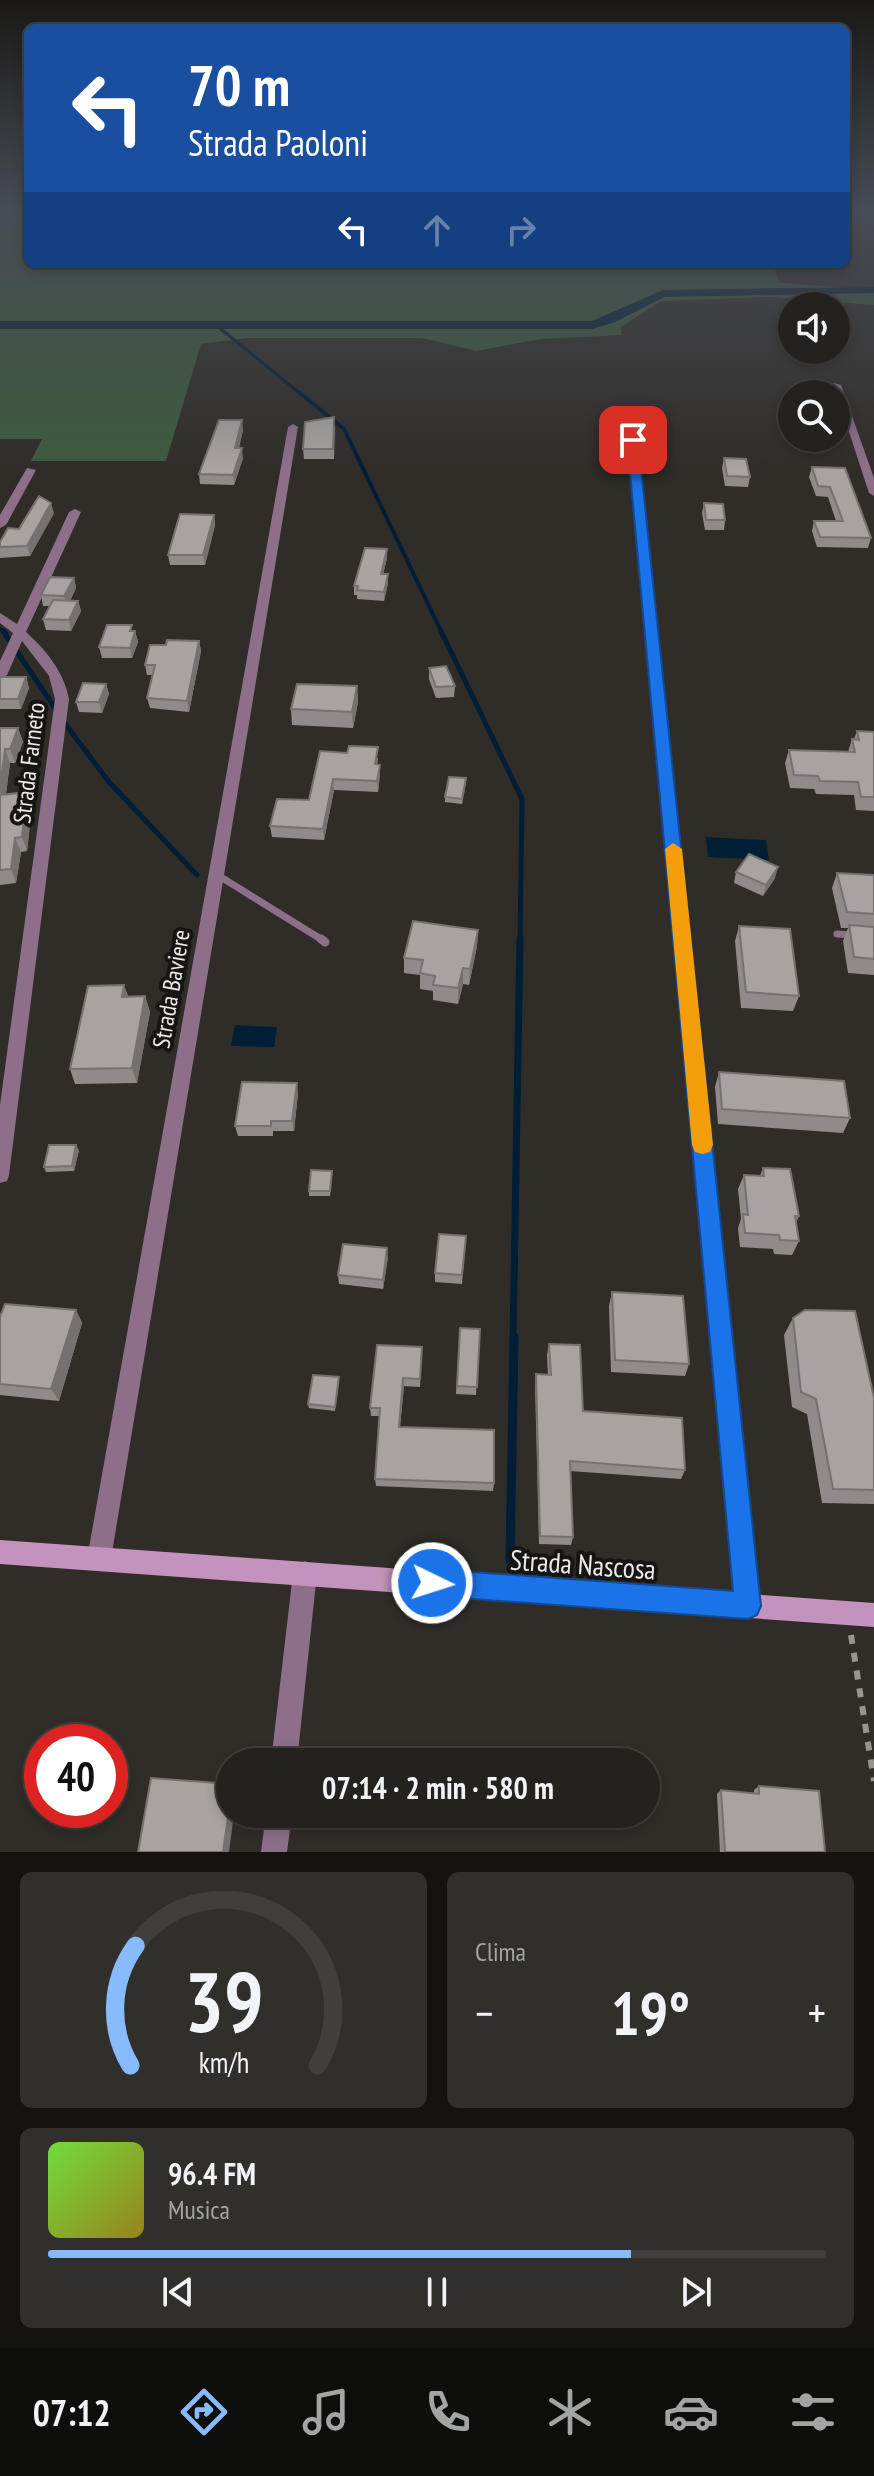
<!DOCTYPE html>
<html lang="it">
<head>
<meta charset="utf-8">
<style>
	body { margin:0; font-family:"PT Sans Narrow",sans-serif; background:#302f2c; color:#f1f3f6; height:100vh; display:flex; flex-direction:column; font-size:30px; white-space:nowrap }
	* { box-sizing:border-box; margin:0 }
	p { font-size:26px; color:#a3a4a4 }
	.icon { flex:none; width:44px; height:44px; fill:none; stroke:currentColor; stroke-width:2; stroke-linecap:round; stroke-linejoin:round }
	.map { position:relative; height:1852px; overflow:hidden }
	.side { display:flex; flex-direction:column; gap:20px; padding:20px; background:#141311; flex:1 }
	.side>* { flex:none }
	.banner { position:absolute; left:24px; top:24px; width:826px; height:244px; border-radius:12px; box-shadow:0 4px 12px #0003,0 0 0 2px #413f3d; background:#1a4fa0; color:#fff; overflow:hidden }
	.controls { position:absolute; left:778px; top:292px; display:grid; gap:16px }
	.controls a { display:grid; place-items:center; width:72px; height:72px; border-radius:50%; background:#24221f; box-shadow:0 4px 12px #0003,0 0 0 2px #413f3d; font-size:40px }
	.speed { position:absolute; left:24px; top:1724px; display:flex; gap:16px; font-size:40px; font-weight:700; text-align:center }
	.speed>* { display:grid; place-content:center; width:104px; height:104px; border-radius:50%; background:#24221f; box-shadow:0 4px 12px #0003,0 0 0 2px #413f3d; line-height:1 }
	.speed .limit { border:12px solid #d22; background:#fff; color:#111 }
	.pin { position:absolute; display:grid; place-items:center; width:68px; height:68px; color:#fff; margin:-34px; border-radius:16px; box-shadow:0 4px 12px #0006 }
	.me { position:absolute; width:88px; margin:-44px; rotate:94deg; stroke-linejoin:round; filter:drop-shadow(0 0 6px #0008) }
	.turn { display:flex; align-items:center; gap:28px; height:168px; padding:0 32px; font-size:36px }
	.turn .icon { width:104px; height:104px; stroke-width:2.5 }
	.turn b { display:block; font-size:56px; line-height:68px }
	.lanes { display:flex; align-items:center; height:76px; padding:0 32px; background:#0003; justify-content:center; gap:40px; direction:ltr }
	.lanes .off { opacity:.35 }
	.big { font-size:60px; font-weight:600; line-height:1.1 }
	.side .card { flex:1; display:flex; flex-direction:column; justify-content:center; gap:12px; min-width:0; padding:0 28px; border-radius:12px; background:#302f2c }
	.side .dial { align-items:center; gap:0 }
	.dial svg { height:208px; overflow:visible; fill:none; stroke:#413f3d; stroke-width:7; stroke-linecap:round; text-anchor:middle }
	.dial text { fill:#f1f3f6; stroke:none }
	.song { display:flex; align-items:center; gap:24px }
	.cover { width:96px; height:96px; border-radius:12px; background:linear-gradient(135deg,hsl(100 70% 55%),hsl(50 70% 35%)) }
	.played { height:8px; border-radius:4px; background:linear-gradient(90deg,#87bbfb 75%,#413f3d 75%) }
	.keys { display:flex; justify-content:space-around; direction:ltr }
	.heat { display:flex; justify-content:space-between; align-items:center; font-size:44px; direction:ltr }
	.side .tiles { flex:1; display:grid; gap:20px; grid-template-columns:1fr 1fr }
	.card:last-child { grid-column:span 2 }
	.trip { position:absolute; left:216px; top:1748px; width:444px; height:80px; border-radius:40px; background:#24221f; box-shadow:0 4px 12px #0003,0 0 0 2px #413f3d; font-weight:600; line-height:80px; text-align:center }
	.menu { display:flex; height:128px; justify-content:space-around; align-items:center; background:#0e0e0c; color:#a3a4a4 }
	.menu .icon { width:56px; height:56px }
	.menu .current { color:#87bbfb }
	.menu b { font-size:36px; color:#f1f3f6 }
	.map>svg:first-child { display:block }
	.green { fill:#3d5b3f }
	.water { fill:#001e36 }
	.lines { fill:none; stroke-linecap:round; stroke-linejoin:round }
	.stream-far4 { stroke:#001e36; stroke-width:3 }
	.stream-far3 { stroke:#001e36; stroke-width:4 }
	.stream-far2 { stroke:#001e36; stroke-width:5 }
	.stream-far1 { stroke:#001e36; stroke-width:7 }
	.stream { stroke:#001e36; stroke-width:9 }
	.canal { fill:#001e36; fill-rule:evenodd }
	.path { stroke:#979491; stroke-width:6; stroke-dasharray:9 9; stroke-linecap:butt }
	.lane-far1 { stroke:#8d6f89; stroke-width:7 }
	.lane { stroke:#8d6f89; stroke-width:9 }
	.street { fill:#8d6f89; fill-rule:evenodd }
	.secondary { fill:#c493bd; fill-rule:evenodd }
	.wall { fill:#908b8a }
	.shaded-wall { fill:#767171 }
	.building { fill:#a8a2a1; stroke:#767171; stroke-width:2 }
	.route { fill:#1a73e8; stroke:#114b97; stroke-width:2 }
	.slow { fill:#f59e0b }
	.labels { text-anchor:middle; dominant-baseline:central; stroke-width:8; stroke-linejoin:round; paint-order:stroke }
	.street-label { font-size:24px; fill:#edebe8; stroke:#171514 }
	.near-street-label { font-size:28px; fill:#edebe8; stroke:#171514 }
</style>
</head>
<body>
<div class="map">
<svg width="874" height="1852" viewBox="0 0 874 1852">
	<rect width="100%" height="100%" fill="#302d29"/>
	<!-- green -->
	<path class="green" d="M0 209H28V264H772L780 283 846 288 874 287V305L770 297 661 301 621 327 622 335 541 339 476 351 422 338H246L201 344 166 461H31L42 439H0Z"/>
	<!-- water -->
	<path class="water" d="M706 837 766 840 769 860 708 857Z
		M235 1025 277 1027 274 1047 231 1046Z"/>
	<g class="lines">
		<!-- stream-far4 -->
		<path class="stream-far4" d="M216 325 302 395"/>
		<!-- stream-far3 -->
		<path class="stream-far3" d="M300 393 344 429 442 633
			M0 629 6 633"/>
		<!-- stream-far2 -->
		<path class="stream-far2" d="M3 631 57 711
			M441 631 522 799 520 941
			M63 721 109 782 197 875"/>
		<!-- stream-far1 -->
		<path class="stream-far1" d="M513 1339 520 939"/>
		<!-- stream -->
		<path class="stream" d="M510 1560 514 1337"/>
		<!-- canal -->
		<path class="canal" d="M874 287V293L664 297 615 322 592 329H0V321H592L663 290Z"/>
		<!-- path -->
		<path class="path" d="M851 1635 874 1781"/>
		<!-- lane-far1 -->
		<path class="lane-far1" d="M216 874 324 941
			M837 934 874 936"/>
		<!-- lane -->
		<path class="lane" d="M321 939 325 942"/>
		<!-- street -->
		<path class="street" d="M833 383 841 385 874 478V496L869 493Z
			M630 406 635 409 760 1606 757 1615 748 1618 739 1615 736 1606 625 409Z
			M293 424 298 427 111 1559 107 1567 99 1571 91 1567 87 1559 288 427Z
			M27 468 36 470 6 525 0 528V515Z
			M75 509 81 512 26 632C46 650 64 672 69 699L9 1175 7 1181 0 1183V1105L55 699 49 676 22 641 7 675 0 679V661L13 633 0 623V613L17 624 69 512Z
			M305 1561 313 1565 317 1573 297 1762H271L293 1573 297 1565Z
			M266 1814H292L287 1852H261Z"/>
		<!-- secondary -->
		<path class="secondary" d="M0 1540 874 1603V1627L0 1564Z"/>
	</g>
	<!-- wall -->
	<path class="wall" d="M335 426 334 459H304L303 449Z
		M243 430 239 448 243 458 234 485 200 484 199 474Z
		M724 458 750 477 748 487 725 486 722 468Z
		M812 467 845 468 871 538 868 548 817 547 812 531 814 521H836L828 497 816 496 809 477Z
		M704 503 725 520 724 530H705L702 513Z
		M54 513 30 556 0 558V542L19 529Z
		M214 515 215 525 205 565H170L168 555Z
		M387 549V558L383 574 388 583 384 601 357 599V595H354V586Z
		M74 578 76 588 70 601H78L81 611 71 631 46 630 43 619 50 606H43L41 595Z
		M133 631H135L138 642 132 658H102L99 647Z
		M199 641 201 651 189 712 150 708 147 698 152 675H147L145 665 166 645Z
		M429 668 455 686 454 697 436 698 429 679Z
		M0 677H26L29 688 21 709H0Z
		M106 684 109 694 102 713 79 712 76 702Z
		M357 686 358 702 353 728 292 725 291 709Z
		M0 728H18L23 742 15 763H10L6 794 27 792 32 807 27 851 21 852 16 883 0 885Z
		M857 731 874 732V811L856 810 854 795 816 794 814 789 790 788 785 763 789 750 848 752 852 739H854Z
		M320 751 378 758 377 764 380 775 378 792 334 790 324 840 272 837 270 826 309 800Z
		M466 783 462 804 445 802V797Z
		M736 872 775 878 763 896 734 883Z
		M837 873 874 875V975L848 973 843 941 848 928H841L832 888Z
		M739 926 799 996 793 1011 741 1008 735 941Z
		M478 930 477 946 469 985 463 984 458 1004 433 1000V991L420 989V975L404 973V958Z
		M124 985 128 996H145L150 1012 137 1083 75 1084 70 1069Z
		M719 1072 850 1118 843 1133 718 1124 715 1087Z
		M298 1093 294 1131H273V1136H238L235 1126Z
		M79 1150 74 1171 46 1172 44 1167Z
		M763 1168 799 1216 796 1223 799 1241 792 1255 774 1254 773 1249 740 1247 738 1228 741 1219 738 1189 744 1175 760 1176Z
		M332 1171 330 1196H309V1191Z
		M466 1236 462 1284 435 1282V1273Z
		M388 1257 383 1289 339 1284 338 1275Z
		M612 1292 689 1364 685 1376 611 1372 609 1306Z
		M76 1310 82 1323 59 1401 0 1395V1317Z
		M793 1318 874 1398V1504L822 1503 807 1414 792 1407 784 1335Z
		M460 1328 480 1329 476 1395 456 1394Z
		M549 1344 583 1411 685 1470 681 1479 570 1471 573 1537 571 1545 539 1544 535 1385 536 1374 548 1375 547 1355Z
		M422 1347 420 1387 404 1386 400 1427 494 1483 493 1491 376 1486 375 1479 379 1416H371L370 1408Z
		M339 1381 335 1411 309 1408 308 1404Z
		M759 1786 825 1852H720L717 1794 721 1790 754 1793V1790Z"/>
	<!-- shaded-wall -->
	<path class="shaded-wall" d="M242 420 243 430 236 458 235 448Z
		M242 448 243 458 234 485 233 475Z
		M51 503 54 513 30 556 27 546Z
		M214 515 215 525 205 565 203 555Z
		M387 549V558L381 583V574Z
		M388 574V583L384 601V592Z
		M74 578 76 588 67 607 64 596Z
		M78 601 81 611 71 631 69 620Z
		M135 631 138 642 132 658 130 648Z
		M199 641 201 651 189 712 187 701Z
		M26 677 29 688 21 709 18 699Z
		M106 684 109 694 102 713 99 702Z
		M357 686 358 702 353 728 352 712Z
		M18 728 23 742 15 763 10 749Z
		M5 749 10 763 4 809 0 798V787Z
		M380 765V775L378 792 377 781Z
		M333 779 334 790 324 840 323 829Z
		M27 792 32 807 27 851 22 837Z
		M15 838 21 852 16 883 11 869Z
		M778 867 775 878 763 896 766 885Z
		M478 930 477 946 469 985 470 969Z
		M463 968V984L458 1004V988Z
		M124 985 129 1001 122 997Z
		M145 996 150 1012 137 1083 132 1068Z
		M297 1083 298 1093 294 1131 292 1121Z
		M76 1145 79 1150 74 1171 72 1166Z
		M387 1248 388 1257 383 1289V1280Z
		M76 1310 82 1323 59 1401 51 1389Z
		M403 1378 404 1386 399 1434V1427Z
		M230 1803V1814H234L229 1852H223Z"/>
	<!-- building -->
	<path class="building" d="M334 417 333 449H303L305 422Z
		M219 420H242L235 448H242L233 475 199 474Z
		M724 458 746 459 750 477 727 476Z
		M812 467 845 468 871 538 820 537 814 521H843L830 487 818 486Z
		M39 496 51 503 27 546 0 547V542L8 528 19 529Z
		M704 503 723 504 725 520H706Z
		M180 514 214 515 203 555H168Z
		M365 548 387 549 381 574H388L384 592 357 590 358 586H354Z
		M50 577 74 578 64 596 41 595Z
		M53 600 78 601 69 620 43 619Z
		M107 625H132L130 631H135L130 648 99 647Z
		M167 640 199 641 187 701 147 698 155 665H145L150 645H166Z
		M446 666 455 686 436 687 429 668Z
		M0 677H26L18 699H0Z
		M83 683 106 684 99 702H76Z
		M297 684 357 686 352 712 291 709Z
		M0 728H18L10 749H5L0 787Z
		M857 731 874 732V797H861L858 782 820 781 818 776 794 775 789 750 855 752 852 739 859 740Z
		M349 746 378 747 375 764 380 765 377 781 333 779 323 829 270 826 277 799 309 800 320 751 347 753Z
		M449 777 466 778 462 799 445 797Z
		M27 792 22 837 15 838 11 869 0 870V795Z
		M749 854 778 867 766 885 736 872Z
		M837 873 874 875V914L847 912Z
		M413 921 478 930 470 969 463 968 458 988 433 985 435 976 420 973 423 960 404 958Z
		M849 925 874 927V959L854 957Z
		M739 926 790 929 799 996 746 992Z
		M124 985 122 997 145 996 132 1068 70 1069 88 986Z
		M719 1072 844 1081 850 1118 722 1109Z
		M242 1082 297 1083 292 1121H271V1126H235Z
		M49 1145H76L72 1166 44 1167Z
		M763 1168 790 1169 799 1216H795L799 1241 780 1240 779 1235 745 1233 743 1214 748 1215 744 1175 764 1176Z
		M311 1170 332 1171 330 1191H309Z
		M439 1234 466 1236 462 1275 435 1273Z
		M343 1244 387 1248 383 1280 338 1275Z
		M612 1292 683 1296 689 1364 615 1360Z
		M5 1304 76 1310 51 1389 0 1384V1317Z
		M805 1310 855 1311 874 1398V1490L833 1489 816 1399 801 1392 793 1318Z
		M460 1328 480 1329 477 1387 457 1386Z
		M549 1344 580 1345 583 1411 682 1418 685 1470 570 1461 573 1537 540 1536 536 1374 551 1375Z
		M377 1345 422 1347 420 1379 403 1378 399 1427 494 1430V1483L375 1479 380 1408H370Z
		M313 1375 339 1377 335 1407 308 1404Z
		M346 1750 403 1751 402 1762H345Z
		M151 1778 230 1784V1803L223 1852H138Z
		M759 1786 819 1791 825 1852H725L721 1790 759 1794Z"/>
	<!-- sky -->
	<linearGradient id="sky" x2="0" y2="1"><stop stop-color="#1a1917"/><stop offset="0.45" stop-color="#484c54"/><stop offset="1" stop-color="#484c54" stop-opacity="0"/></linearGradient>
	<rect width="874" height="469" fill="url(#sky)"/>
	<!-- route -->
	<path class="route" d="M633 437 638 440 761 1606 757 1615 748 1619 432 1596 422 1592 418 1583 422 1573 432 1569 733 1591 627 440Z"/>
	<!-- slow -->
	<path class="slow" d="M673 843 682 849 713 1145 710 1152 703 1154 695 1152 692 1145 665 849Z"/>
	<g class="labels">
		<!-- street labels -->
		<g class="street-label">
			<text transform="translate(29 763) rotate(-83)">Strada Farneto</text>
			<text transform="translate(171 989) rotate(-80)">Strada Baviere</text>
		</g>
		<!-- near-street labels -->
		<g class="near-street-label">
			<text transform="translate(583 1564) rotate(4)">Strada Nascosa</text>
		</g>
	</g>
</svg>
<div class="controls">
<a><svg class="icon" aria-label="sound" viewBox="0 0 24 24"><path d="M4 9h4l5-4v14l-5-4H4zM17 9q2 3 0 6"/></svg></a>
<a><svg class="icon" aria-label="search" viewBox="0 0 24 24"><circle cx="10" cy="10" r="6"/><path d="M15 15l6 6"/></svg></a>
</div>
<div class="speed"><div class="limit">40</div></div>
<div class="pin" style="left:633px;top:440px;background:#d93025"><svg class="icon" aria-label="arrive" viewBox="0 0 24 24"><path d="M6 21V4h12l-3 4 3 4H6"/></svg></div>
<svg class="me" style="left:432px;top:1583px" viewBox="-20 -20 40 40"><circle r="17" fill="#1a73e8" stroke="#fff" stroke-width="3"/><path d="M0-11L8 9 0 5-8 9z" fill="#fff"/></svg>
<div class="trip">07:14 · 2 min · 580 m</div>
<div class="banner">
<div class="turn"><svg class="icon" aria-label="left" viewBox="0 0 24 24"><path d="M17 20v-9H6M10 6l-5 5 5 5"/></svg><div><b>70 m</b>Strada Paoloni</div></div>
<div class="lanes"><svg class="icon" aria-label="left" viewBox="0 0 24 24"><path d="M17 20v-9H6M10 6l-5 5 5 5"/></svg><svg class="icon off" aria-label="ahead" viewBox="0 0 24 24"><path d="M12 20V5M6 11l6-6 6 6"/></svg><svg class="icon off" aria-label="right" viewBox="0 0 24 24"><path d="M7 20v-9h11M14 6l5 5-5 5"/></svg></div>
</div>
</div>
<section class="side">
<div class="tiles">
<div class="card dial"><svg viewBox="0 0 100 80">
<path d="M14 69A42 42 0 1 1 86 69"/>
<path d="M14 69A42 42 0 0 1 16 23" stroke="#87bbfb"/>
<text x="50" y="56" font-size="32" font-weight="700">39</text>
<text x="50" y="72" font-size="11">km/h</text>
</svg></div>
<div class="card"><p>Clima</p>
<div class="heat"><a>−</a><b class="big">19°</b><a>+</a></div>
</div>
<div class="card">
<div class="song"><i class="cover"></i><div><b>96.4 FM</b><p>Musica</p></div></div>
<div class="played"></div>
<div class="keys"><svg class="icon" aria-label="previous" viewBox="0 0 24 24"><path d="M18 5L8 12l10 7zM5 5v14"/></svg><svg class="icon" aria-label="pause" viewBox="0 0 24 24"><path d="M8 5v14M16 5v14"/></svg><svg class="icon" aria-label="next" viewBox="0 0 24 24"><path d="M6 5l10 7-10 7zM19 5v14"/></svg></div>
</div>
</div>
</section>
<nav class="menu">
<b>07:12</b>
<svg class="icon current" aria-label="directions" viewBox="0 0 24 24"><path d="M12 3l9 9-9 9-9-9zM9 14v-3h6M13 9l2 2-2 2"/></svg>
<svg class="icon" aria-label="music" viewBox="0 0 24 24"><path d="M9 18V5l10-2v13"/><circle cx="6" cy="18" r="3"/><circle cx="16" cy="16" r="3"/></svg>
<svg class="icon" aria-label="phone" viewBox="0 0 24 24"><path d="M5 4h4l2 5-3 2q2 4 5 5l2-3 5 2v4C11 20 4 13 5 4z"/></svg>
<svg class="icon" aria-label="climate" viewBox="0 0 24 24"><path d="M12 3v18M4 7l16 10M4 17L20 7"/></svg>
<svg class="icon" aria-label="car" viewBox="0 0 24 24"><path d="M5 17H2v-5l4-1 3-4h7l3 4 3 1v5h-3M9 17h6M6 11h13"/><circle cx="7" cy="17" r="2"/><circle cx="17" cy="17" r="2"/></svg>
<svg class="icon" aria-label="filters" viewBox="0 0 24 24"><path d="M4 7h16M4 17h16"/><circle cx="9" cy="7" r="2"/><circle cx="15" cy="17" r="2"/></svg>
</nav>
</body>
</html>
